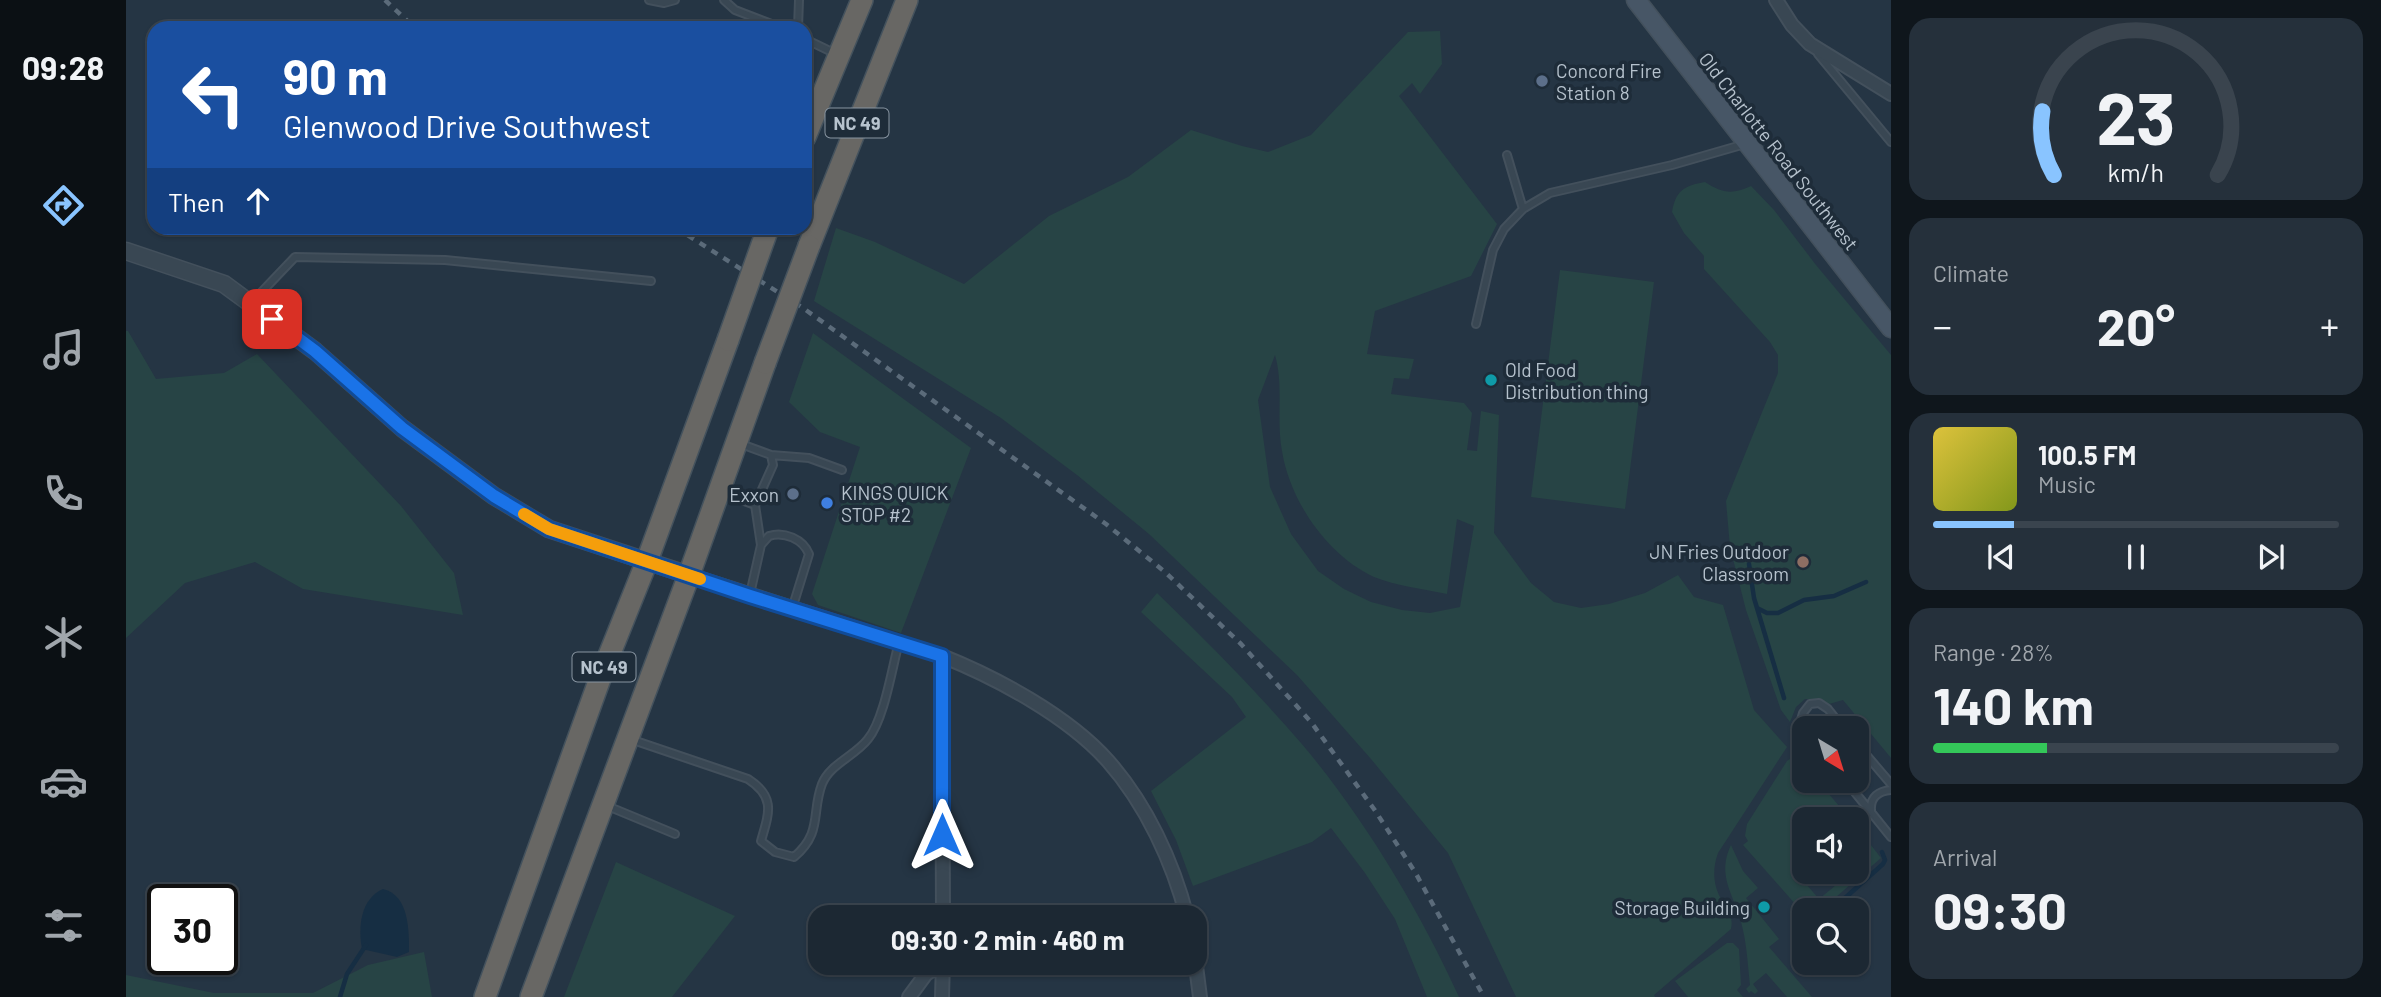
<!DOCTYPE html>
<html lang="en">
<head>
<meta charset="utf-8">
<style>
	body { margin:0; font-family:Barlow,sans-serif; background:#25303b; color:#f1f3f6; height:100vh; display:flex; flex-direction:column; font-size:26px; white-space:nowrap }
	* { box-sizing:border-box; margin:0 }
	p { font-size:23px; color:#a0a6ac }
	.icon { flex:none; width:38px; height:38px; fill:none; stroke:currentColor; stroke-width:2; stroke-linecap:round; stroke-linejoin:round }
	.map { position:relative; flex:1; overflow:hidden }
	.panel { display:flex; flex-direction:column; gap:18px; padding:18px; background:#0f161c; width:490px }
	.panel>* { flex:none }
	.guide { position:absolute; left:21px; top:21px; width:665px; height:214px; border-radius:21px; box-shadow:0 2px 5px #0004,0 0 0 2px #3a444e; background:#1a4fa0; color:#fff; overflow:hidden }
	.needle { width:46px; rotate:142deg }
	.controls { position:absolute; left:1666px; top:716px; display:grid; gap:14px }
	.controls a { display:grid; place-items:center; width:77px; height:77px; border-radius:14px; background:#1c2833; box-shadow:0 2px 5px #0004,0 0 0 2px #3a444e; font-size:35px }
	.speed { position:absolute; left:21px; top:884px; display:flex; gap:14px; font-size:35px; font-weight:700; text-align:center }
	.speed>* { display:grid; place-content:center; width:91px; height:91px; border-radius:50%; background:#1c2833; box-shadow:0 2px 5px #0004,0 0 0 2px #3a444e; line-height:1 }
	.speed .limit { border:4px solid #111; border-radius:10px; background:#fff; color:#111 }
	.pin { position:absolute; display:grid; place-items:center; width:60px; height:60px; color:#fff; margin:-30px; border-radius:14px; box-shadow:0 4px 10px #0006 }
	.me { position:absolute; width:77px; margin:-38px; rotate:0deg; stroke-linejoin:round; filter:drop-shadow(0 0 5px #0008) }
	.turn { display:flex; align-items:center; gap:24px; height:147px; padding:0 21px; font-size:32px }
	.turn .icon { width:91px; height:91px; stroke-width:2.5 }
	.turn b { display:block; font-size:49px; line-height:60px }
	.then { display:flex; align-items:center; height:66px; padding:0 21px; background:#0003; gap:14px; font-size:26px }
	.big { font-size:52px; font-weight:700; line-height:1.1 }
	.panel .widget { flex:1; display:flex; flex-direction:column; justify-content:center; gap:10px; min-width:0; padding:0 24px; border-radius:21px; background:#25303b }
	.panel .dial { align-items:center; gap:0 }
	.dial svg { height:182px; overflow:visible; fill:none; stroke:#3a444e; stroke-width:7; stroke-linecap:round; text-anchor:middle }
	.dial text { fill:#f1f3f6; stroke:none }
	.song { display:flex; align-items:center; gap:21px }
	.cover { width:84px; height:84px; border-radius:10px; background:linear-gradient(135deg,hsl(50 70% 55%),hsl(70 70% 35%)) }
	.played { height:7px; border-radius:4px; background:linear-gradient(90deg,#89c4ff 20%,#3a444e 20%) }
	.keys { display:flex; justify-content:space-around; direction:ltr }
	.heat { display:flex; justify-content:space-between; align-items:center; font-size:38px; direction:ltr }
	.charge { height:10px; border-radius:5px; background:linear-gradient(90deg,#34c759 28%,#3a444e 0) }
	.trip { position:absolute; left:682px; top:905px; width:399px; height:70px; border-radius:21px; background:#1c2833; box-shadow:0 2px 5px #0004,0 0 0 2px #3a444e; font-weight:700; line-height:70px; text-align:center }
	main { display:flex; flex:1; min-height:0 }
	.dock { display:flex; flex-direction:column; width:126px; justify-content:space-around; align-items:center; background:#0b1014; color:#a0a6ac }
	.dock .icon { width:49px; height:49px }
	.dock .active { color:#89c4ff }
	.dock b { font-size:32px; color:#f1f3f6 }
	.map>svg:first-child { display:block }
	.green { fill:#274445; fill-rule:evenodd }
	.water { fill:#162e43 }
	.lines { fill:none; stroke-linecap:round; stroke-linejoin:round }
	.stream { stroke:#162e43; stroke-width:4.5 }
	.service-casing { stroke:#43505c; stroke-width:10 }
	.minor-casing { stroke:#43505c; stroke-width:16 }
	.tertiary-casing { stroke:#43505c; stroke-width:19 }
	.secondary-casing { stroke:#43505c; stroke-width:21 }
	.trunk-casing { stroke:#44525d; stroke-width:24 }
	.service { stroke:#394753; stroke-width:6 }
	.minor { stroke:#394753; stroke-width:12 }
	.tertiary { stroke:#394753; stroke-width:16 }
	.secondary { stroke:#475666; stroke-width:18 }
	.trunk { stroke:#686764; stroke-width:21 }
	.rail { stroke:#5b6b7a; stroke-width:4.5; stroke-dasharray:7 7; stroke-linecap:butt }
	.trunk-bridge-casing { stroke:#44525d; stroke-width:24; stroke-linecap:butt }
	.trunk-bridge { stroke:#686764; stroke-width:21 }
	.route-casing { stroke:#114b97; stroke-width:18 }
	.route { stroke:#1a73e8; stroke-width:12 }
	.slow { stroke:#f59e0b; stroke-width:12 }
	.service-dot { fill:#5c6f8a; stroke:#1e2c39; stroke-width:2.5 }
	.culture-dot { fill:#0f9aa8; stroke:#1e2c39; stroke-width:2.5 }
	.shop-dot { fill:#3f7fe0; stroke:#1e2c39; stroke-width:2.5 }
	.education-dot { fill:#8d6e63; stroke:#1e2c39; stroke-width:2.5 }
	.labels { text-anchor:middle; dominant-baseline:central; stroke-width:7; stroke-linejoin:round; paint-order:stroke }
	.shield { fill:#1e2c39; stroke:#8895a1; stroke-width:2 }
	.shield-label { font-size:18px; font-weight:bold; fill:#b6c2cd }
	.poi-label { font-size:19px; fill:#b6c2cd; stroke:#1e2c39; text-anchor:start }
	.street-label { font-size:19px; fill:#b6c2cd; stroke:#1e2c39 }
</style>
</head>
<body>
<main>
<nav class="dock">
<b>09:28</b>
<svg class="icon active" aria-label="directions" viewBox="0 0 24 24"><path d="M12 3l9 9-9 9-9-9zM9 14v-3h6M13 9l2 2-2 2"/></svg>
<svg class="icon" aria-label="music" viewBox="0 0 24 24"><path d="M9 18V5l10-2v13"/><circle cx="6" cy="18" r="3"/><circle cx="16" cy="16" r="3"/></svg>
<svg class="icon" aria-label="phone" viewBox="0 0 24 24"><path d="M5 4h4l2 5-3 2q2 4 5 5l2-3 5 2v4C11 20 4 13 5 4z"/></svg>
<svg class="icon" aria-label="climate" viewBox="0 0 24 24"><path d="M12 3v18M4 7l16 10M4 17L20 7"/></svg>
<svg class="icon" aria-label="car" viewBox="0 0 24 24"><path d="M5 17H2v-5l4-1 3-4h7l3 4 3 1v5h-3M9 17h6M6 11h13"/><circle cx="7" cy="17" r="2"/><circle cx="17" cy="17" r="2"/></svg>
<svg class="icon" aria-label="filters" viewBox="0 0 24 24"><path d="M4 7h16M4 17h16"/><circle cx="9" cy="7" r="2"/><circle cx="15" cy="17" r="2"/></svg>
</nav>
<div class="map">
<svg width="1765" height="997" viewBox="0 0 1765 997">
	<rect width="100%" height="100%" fill="#253544"/>
	<!-- green -->
	<path class="green" d="M1314 31 1316 64 1294 94 1286 83 1273 96 1371 224 1345 276 1249 311 1241 354 1288 359 1283 379 1268 378 1265 394 1338 403 1346 413 1341 450 1351 451 1355 411 1373 415 1368 533 1405 583 1428 602 1455 608 1483 604 1519 593 1552 575 1568 597 1597 605 1628 710 1661 747 1592 853C1588 864 1587 875 1590 887 1594 903 1609 911 1605 929L1528 995 1529 997H1390L1322 853 1245 759 1171 675 1023 534 951 475 875 418 688 301 710 228 749 242 838 284 923 216 1002 177 1065 130 1116 146 1142 152 1185 135 1282 32ZM1149 355C1158 386 1150 419 1156 451 1164 501 1201 555 1248 577 1270 586 1298 589 1321 594L1331 519 1348 526 1334 607 1304 613 1276 610 1245 602 1218 589 1192 571 1165 534 1144 487 1132 400Z
		M1579 182C1596 193 1606 195 1625 186L1648 210 1690 265 1765 355V758L1717 700 1703 704 1694 699H1679L1670 707 1664 722 1655 710 1620 610 1604 547 1600 501 1652 373V355L1644 342 1578 269V256L1558 233 1546 212C1550 190 1558 186 1579 182Z
		M1434 270 1528 282 1499 509 1405 497Z
		M0 331H2L30 379 98 373 131 354 275 506 328 573 337 615 177 589 129 562 59 583 0 638Z
		M687 333 845 448 775 633 692 605 686 594 734 447 694 432 663 402Z
		M1031 593C1081 641 1130 691 1175 743 1237 816 1294 911 1333 997H1301L1269 919 1239 873 1205 828 1186 842 1067 886 1050 840 1025 791 1120 717 1106 697 1015 612Z
		M1670 755 1678 765V780L1692 781 1724 819H1678V861L1668 870 1693 899 1726 872H1731V868L1741 859 1731 846V827L1755 858 1695 910H1678V914L1617 845 1622 841 1619 836 1621 824 1661 761Z
		M1605 845 1617 871 1632 888 1620 898 1653 939 1643 947 1686 997H1661L1640 973 1627 984 1632 991 1629 994 1625 991 1623 993 1620 989 1624 985C1622 967 1621 948 1617 930 1611 897 1589 879 1605 845Z
		M490 862 609 916 546 997H438Z
		M1601 943H1607L1613 949 1615 985 1611 990 1617 997H1562L1549 981Z
		M298 952 306 997H0V975L88 993H187L242 965Z"/>
	<!-- water -->
	<path class="water" d="M257 889C283 895 283 930 283 952L271 957 236 949C232 928 234 899 257 889Z"/>
	<g class="lines">
		<!-- stream -->
		<path class="stream" d="M1623 564 1628 598 1658 698
			M1631 608 1641 613H1652L1678 600 1708 596 1740 582
			M1719 898 1757 864 1759 860 1756 852
			M214 997 221 974 240 945"/>
		<defs>
			<path id="service" d="M523 0 538 3 549 0
				M598 0 609 10 656 28
				M672 28 673 0
				M679 39 708 53
				M1692 54 1765 142
				M1381 155 1397 209
				M126 302 169 257 319 260 525 281
				M1350 324 1367 250 1378 229 1397 209 1424 193 1546 165 1619 144
				M645 455 683 458 716 470
				M597 493 629 505 647 465 645 455 615 444
				M629 505 635 545
				M624 594 635 545 643 536C658 531 677 539 683 554L666 609
				M1678 729 1674 723 1677 713 1684 704 1693 703 1702 709 1717 728
				M504 739 622 779C650 797 643 813 635 841L649 852 668 857C697 832 685 813 696 784 704 764 729 756 742 739 758 720 766 668 773 642
				M1731 744 1765 784
				M1719 780 1765 837
				M479 805 549 834
				M1745 810C1744 797 1753 791 1765 790"/>
			<path id="minor" d="M1650 0 1666 25 1684 44 1765 94
				M563 575 816 656C871 678 942 716 982 761 1020 804 1047 862 1061 917
				M816 656 817 917
				M1069 958 1074 997
				M783 997 800 974 817 963
				M816 997 817 962"/>
			<path id="tertiary" d="M0 251 98 284 189 351 276 428 368 496 423 529 563 575"/>
			<path id="secondary" d="M1510 0 1765 328"/>
			<path id="trunk" d="M679 137 736 0
				M683 246 781 0
				M359 997 476 673 521 561 602 340
				M405 997 563 575 639 363"/>
		</defs>
		<!-- service casing -->
		<use href="#service" class="service-casing"/>
		<!-- minor casing -->
		<use href="#minor" class="minor-casing"/>
		<!-- tertiary casing -->
		<use href="#tertiary" class="tertiary-casing"/>
		<!-- secondary casing -->
		<use href="#secondary" class="secondary-casing"/>
		<!-- trunk casing -->
		<use href="#trunk" class="trunk-casing"/>
		<!-- service -->
		<use href="#service" class="service"/>
		<!-- minor -->
		<use href="#minor" class="minor"/>
		<!-- tertiary -->
		<use href="#tertiary" class="tertiary"/>
		<!-- secondary -->
		<use href="#secondary" class="secondary"/>
		<!-- trunk -->
		<use href="#trunk" class="trunk"/>
		<!-- rail -->
		<path class="rail" d="M259 0 289 28
			M550 228 677 308 980 524 1039 572 1115 644 1185 722 1248 809 1289 872 1358 997"/>
		<defs>
			<path id="trunk-bridge" d="M602 340 642 228
				M639 363 683 246"/>
		</defs>
		<!-- trunk-bridge casing -->
		<use href="#trunk-bridge" class="trunk-bridge-casing"/>
		<!-- trunk-bridge -->
		<use href="#trunk-bridge" class="trunk-bridge"/>
	</g>
	<g class="lines">
		<defs>
			<path id="route" d="M146 319 189 351 276 428 368 496 423 529 624 596 816 656V835"/>
		</defs>
		<!-- route casing -->
		<use href="#route" class="route-casing"/>
		<!-- route -->
		<use href="#route" class="route"/>
		<!-- slow -->
		<path class="slow" d="M398 514 423 529 574 579"/>
	</g>
	<!-- markers -->
	<g class="service-dot">
		<circle cx="1416" cy="81" r="7"/>
		<circle cx="667" cy="494" r="7"/>
	</g>
	<g class="culture-dot">
		<circle cx="1365" cy="380" r="7"/>
		<circle cx="1638" cy="907" r="7"/>
	</g>
	<circle class="shop-dot" cx="701" cy="503" r="7"/>
	<circle class="education-dot" cx="1677" cy="562" r="7"/>
	<g class="labels">
		<!-- shield labels -->
		<g class="shield">
			<rect x="699.5" y="108.5" width="63" height="29" rx="5"/>
			<rect x="446.5" y="652.5" width="63" height="29" rx="5"/>
		</g>
		<g class="shield-label">
			<text x="731" y="123">NC 49</text>
			<text x="478" y="667">NC 49</text>
		</g>
		<!-- poi labels -->
		<g class="poi-label">
			<text x="1430" y="70">Concord Fire<tspan x="1430" dy="22">Station 8</tspan></text>
			<text x="1379" y="369">Old Food<tspan x="1379" dy="22">Distribution thing</tspan></text>
			<text x="715" y="492">KINGS QUICK<tspan x="715" dy="22">STOP #2</tspan></text>
			<text x="653" y="494" text-anchor="end">Exxon</text>
			<text x="1663" y="551" text-anchor="end">JN Fries Outdoor<tspan x="1663" dy="22">Classroom</tspan></text>
			<text x="1624" y="907" text-anchor="end">Storage Building</text>
		</g>
		<!-- street labels -->
		<g class="street-label">
			<text transform="translate(1653 151) rotate(52)">Old Charlotte Road Southwest</text>
		</g>
	</g>
</svg>
<div class="controls">
<a><svg class="needle" viewBox="-14 -14 28 28"><path d="M0-13l5 13h-10z" fill="#e53935"/><path d="M0 13l5-13h-10z" fill="#a0a6ac"/></svg></a>
<a><svg class="icon" aria-label="sound" viewBox="0 0 24 24"><path d="M4 9h4l5-4v14l-5-4H4zM17 9q2 3 0 6"/></svg></a>
<a><svg class="icon" aria-label="search" viewBox="0 0 24 24"><circle cx="10" cy="10" r="6"/><path d="M15 15l6 6"/></svg></a>
</div>
<div class="speed"><div class="limit">30</div></div>
<div class="pin" style="left:146px;top:319px;background:#d93025"><svg class="icon" aria-label="arrive" viewBox="0 0 24 24"><path d="M6 21V4h12l-3 4 3 4H6"/></svg></div>
<svg class="me" style="left:816px;top:835px" viewBox="-20 -20 40 40"><path d="M0-17L14 15 0 8-14 15z" fill="#1a73e8" stroke="#fff" stroke-width="4"/></svg>
<div class="trip">09:30 · 2 min · 460 m</div>
<div class="guide">
<div class="turn"><svg class="icon" aria-label="left" viewBox="0 0 24 24"><path d="M17 20v-9H6M10 6l-5 5 5 5"/></svg><div><b>90 m</b>Glenwood Drive Southwest</div></div>
<div class="then">Then<svg class="icon" aria-label="ahead" viewBox="0 0 24 24"><path d="M12 20V5M6 11l6-6 6 6"/></svg></div>
</div>
</div>
<section class="panel">
<div class="widget dial"><svg viewBox="0 0 100 80">
<path d="M14 69A42 42 0 1 1 86 69"/>
<path d="M14 69A42 42 0 0 1 9 41" stroke="#89c4ff"/>
<text x="50" y="56" font-size="32" font-weight="700">23</text>
<text x="50" y="72" font-size="11">km/h</text>
</svg></div>
<div class="widget"><p>Climate</p>
<div class="heat"><a>−</a><b class="big">20°</b><a>+</a></div>
</div>
<div class="widget">
<div class="song"><i class="cover"></i><div><b>100.5 FM</b><p>Music</p></div></div>
<div class="played"></div>
<div class="keys"><svg class="icon" aria-label="previous" viewBox="0 0 24 24"><path d="M18 5L8 12l10 7zM5 5v14"/></svg><svg class="icon" aria-label="pause" viewBox="0 0 24 24"><path d="M8 5v14M16 5v14"/></svg><svg class="icon" aria-label="next" viewBox="0 0 24 24"><path d="M6 5l10 7-10 7zM19 5v14"/></svg></div>
</div>
<div class="widget"><p>Range · 28%</p><b class="big">140 km</b><div class="charge"></div></div>
<div class="widget"><p>Arrival</p><b class="big">09:30</b></div>
</section>
</main>
</body>
</html>
